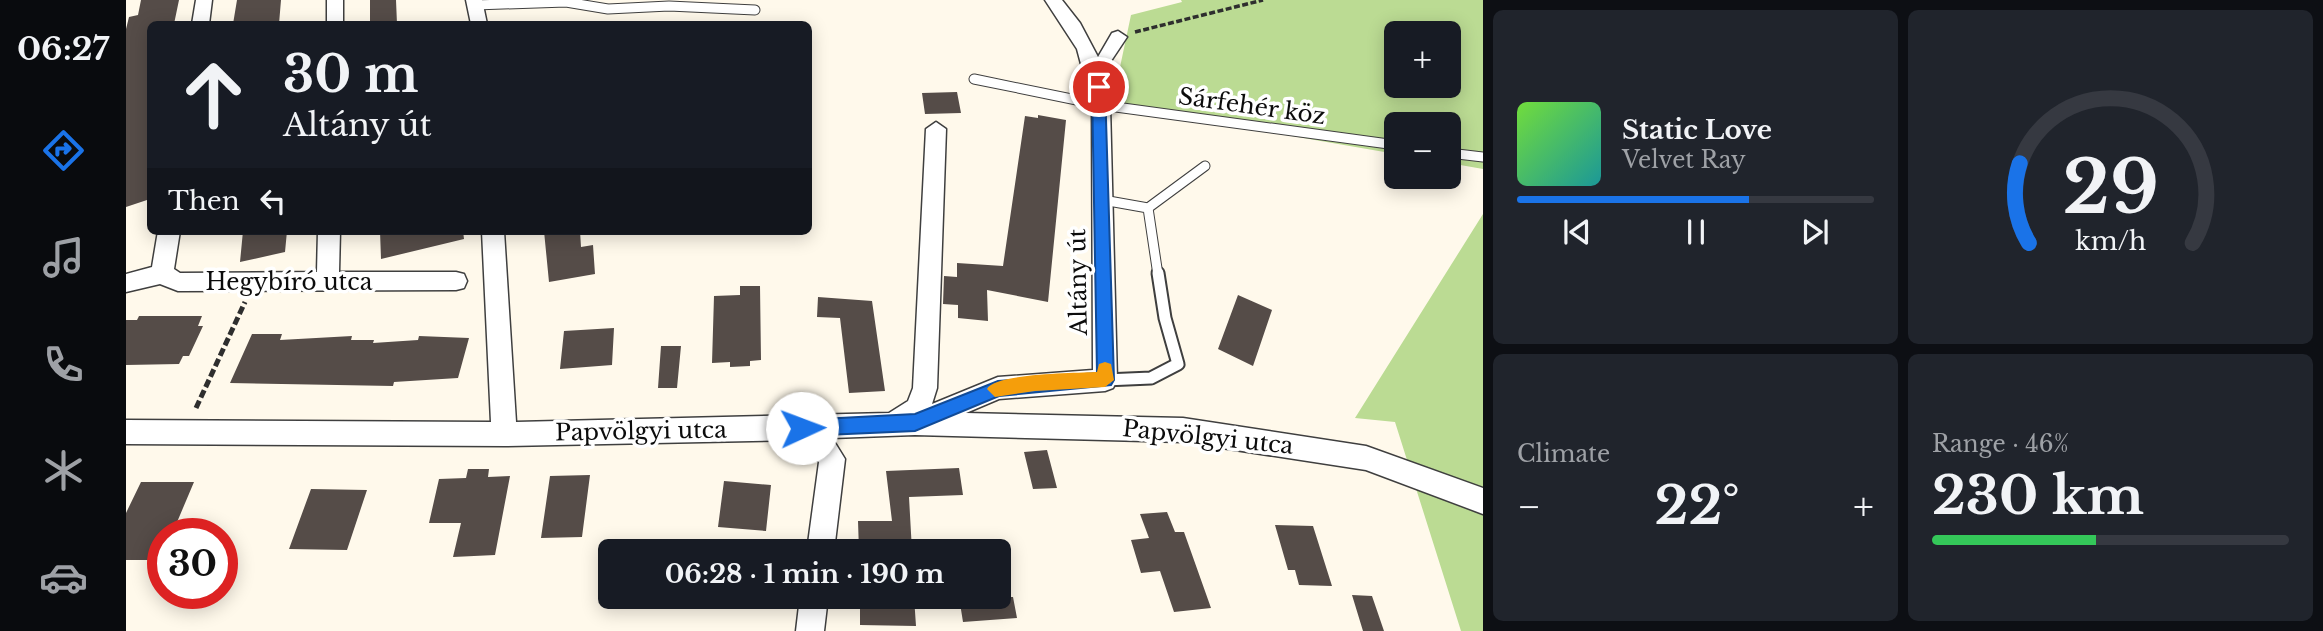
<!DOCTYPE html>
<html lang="en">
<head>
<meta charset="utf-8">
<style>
	body { margin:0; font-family:"Libre Baskerville",serif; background:#20242c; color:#f1f3f6; height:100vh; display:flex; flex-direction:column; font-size:26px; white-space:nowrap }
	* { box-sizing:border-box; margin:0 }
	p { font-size:23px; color:#9ea1a6 }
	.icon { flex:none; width:38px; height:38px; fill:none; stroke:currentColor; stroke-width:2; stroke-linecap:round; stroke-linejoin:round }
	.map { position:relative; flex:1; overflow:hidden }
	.panel { display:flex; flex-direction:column; gap:10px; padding:10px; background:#0d0f14; width:840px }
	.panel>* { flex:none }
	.banner { position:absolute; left:21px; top:21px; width:665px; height:214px; border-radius:10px; box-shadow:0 4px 18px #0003; background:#171b24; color:#f1f3f6; overflow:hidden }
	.controls { position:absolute; left:1258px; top:21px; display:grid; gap:14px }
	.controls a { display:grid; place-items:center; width:77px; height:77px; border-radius:10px; background:#171b24; box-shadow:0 4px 18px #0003; font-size:35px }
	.speed { position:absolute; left:21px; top:518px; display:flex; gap:14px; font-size:35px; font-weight:700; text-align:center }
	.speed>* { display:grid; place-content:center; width:91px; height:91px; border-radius:50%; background:#171b24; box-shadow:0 4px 18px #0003; line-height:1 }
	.speed .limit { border:10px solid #d22; background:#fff; color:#111 }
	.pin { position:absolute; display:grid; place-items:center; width:60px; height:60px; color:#fff; margin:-30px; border:4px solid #fff; border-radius:50%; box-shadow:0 2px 7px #0007 }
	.me { position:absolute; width:77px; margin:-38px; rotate:88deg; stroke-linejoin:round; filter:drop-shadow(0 0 5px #0008) }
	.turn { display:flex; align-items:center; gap:24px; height:147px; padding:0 21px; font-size:32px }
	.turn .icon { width:91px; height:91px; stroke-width:2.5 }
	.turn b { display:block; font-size:49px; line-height:60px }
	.then { display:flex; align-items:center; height:66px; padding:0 21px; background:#0003; gap:14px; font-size:26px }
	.big { font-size:52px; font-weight:700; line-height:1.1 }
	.panel .tile { flex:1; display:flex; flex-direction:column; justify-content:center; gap:10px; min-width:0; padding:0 24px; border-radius:10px; background:#20242c }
	.panel .dial { align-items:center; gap:0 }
	.dial svg { height:182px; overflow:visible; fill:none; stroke:#363941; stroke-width:7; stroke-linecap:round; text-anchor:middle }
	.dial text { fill:#f1f3f6; stroke:none }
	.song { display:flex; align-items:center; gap:21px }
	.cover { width:84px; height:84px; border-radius:10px; background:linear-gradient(135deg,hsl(100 70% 55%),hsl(180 70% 35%)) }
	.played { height:7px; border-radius:4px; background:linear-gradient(90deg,#1a73e8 65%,#363941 65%) }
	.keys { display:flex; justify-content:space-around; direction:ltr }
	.heat { display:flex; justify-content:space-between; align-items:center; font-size:38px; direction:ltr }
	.charge { height:10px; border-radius:5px; background:linear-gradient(90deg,#34c759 46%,#363941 0) }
	.panel .tiles { flex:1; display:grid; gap:10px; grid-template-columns:repeat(2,1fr) }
	.trip { position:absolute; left:472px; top:539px; width:413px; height:70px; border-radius:10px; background:#171b24; box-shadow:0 4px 18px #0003; font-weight:700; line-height:70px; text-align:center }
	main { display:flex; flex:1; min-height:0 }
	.dock { display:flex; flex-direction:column; width:126px; justify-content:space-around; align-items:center; background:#090b0e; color:#9ea1a6 }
	.dock .icon { width:49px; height:49px }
	.dock .on { color:#1a73e8 }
	.dock b { font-size:32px; color:#f1f3f6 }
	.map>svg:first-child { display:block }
	.forest { fill:#bbdb93; fill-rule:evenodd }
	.building { fill:#554c48 }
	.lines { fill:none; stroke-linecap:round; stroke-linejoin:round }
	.service-far1-casing { stroke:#3f3f3f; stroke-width:11 }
	.service-casing { stroke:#3f3f3f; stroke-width:15 }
	.minor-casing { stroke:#3f3f3f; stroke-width:3 }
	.path-far1 { stroke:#2e2e2e; stroke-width:3.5; stroke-dasharray:6 2.5; stroke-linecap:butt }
	.path { stroke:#2e2e2e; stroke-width:5; stroke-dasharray:8 3.5; stroke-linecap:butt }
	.service-far1 { stroke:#fff; stroke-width:9 }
	.service { stroke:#fff; stroke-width:11 }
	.minor { fill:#fff; fill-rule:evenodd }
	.route { fill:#1a73e8; stroke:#114b97; stroke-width:2 }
	.slow { fill:#f59e0b }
	.labels { text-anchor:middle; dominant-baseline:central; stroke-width:7; stroke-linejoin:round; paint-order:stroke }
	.street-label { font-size:23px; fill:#0c0c0c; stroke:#fff }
</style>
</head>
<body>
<main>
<nav class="dock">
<b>06:27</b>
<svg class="icon on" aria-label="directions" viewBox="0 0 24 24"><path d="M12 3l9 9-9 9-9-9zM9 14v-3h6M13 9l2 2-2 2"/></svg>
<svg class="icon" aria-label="music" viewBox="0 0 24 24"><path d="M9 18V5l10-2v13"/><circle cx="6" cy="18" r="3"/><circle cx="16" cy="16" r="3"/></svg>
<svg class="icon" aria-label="phone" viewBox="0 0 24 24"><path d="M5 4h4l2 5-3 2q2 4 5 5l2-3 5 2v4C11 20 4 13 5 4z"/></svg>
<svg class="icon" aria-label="climate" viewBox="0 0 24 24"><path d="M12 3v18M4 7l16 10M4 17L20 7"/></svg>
<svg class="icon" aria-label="car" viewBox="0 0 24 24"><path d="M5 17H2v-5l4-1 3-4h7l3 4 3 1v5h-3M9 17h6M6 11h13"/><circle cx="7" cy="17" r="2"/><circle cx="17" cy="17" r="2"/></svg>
</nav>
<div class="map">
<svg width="1357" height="631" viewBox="0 0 1357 631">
	<rect width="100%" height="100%" fill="#fff9eb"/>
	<!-- forest -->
	<path class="forest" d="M1055 0H1357V169L1323 163V124H1270V154L986 105 1005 15 1056 2ZM1270 33H1323V86H1270Z
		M1357 214V631H1335L1269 422 1229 418Z"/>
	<!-- building -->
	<path class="building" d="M15 0H53L48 24H24V199L0 207V29L3 17 12 15Z
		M111 0H155L153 24H107Z
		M244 0H270L271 24H244Z
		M831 92 835 113 799 114 796 93Z
		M912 115 940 120 922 302 861 290 862 321 832 318V305L817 304 818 276 831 277V263L877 266 899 116 912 118Z
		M117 231H161L159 252 114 262Z
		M254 231H337L338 239 255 259Z
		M418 231H454L455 247 467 245 469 274 423 282Z
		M614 286H634L635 360 624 361V366L604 367V362L586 363 588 296 614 295Z
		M1112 295 1146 310 1127 366 1092 349Z
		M692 297 746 301 759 391 723 393 714 318 691 317Z
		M13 316H76L72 326H77L63 356H57L53 364 0 365V320H11Z
		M488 328 486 365 434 369 438 331Z
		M126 334H156L154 340 226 336 225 340H248L247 343 292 340 293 336 343 338 332 378 268 382 267 386 104 383Z
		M535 346H555L551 388H532Z
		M921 450 931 488 907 489 898 452Z
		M833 468 837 495 783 497 786 551H733L732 521H766L760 471Z
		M342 469H363L362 477 384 476 369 555 327 557 335 523H303L313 479 340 478Z
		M464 475 456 537 415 538 424 476Z
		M598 481 645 485 640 531 592 527Z
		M15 482H68L46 534H37V560H0V513Z
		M185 489 241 490 221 550 163 549Z
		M1041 512 1049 532H1058L1085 608 1048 612 1034 571 1015 573 1005 540 1023 538 1014 514Z
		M1149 525 1187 526 1206 586 1173 585 1169 570H1162Z
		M1226 595 1246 596 1258 631H1237Z
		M734 597H788L790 626 734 625Z
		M833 597H887L891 618 837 622Z"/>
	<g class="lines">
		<defs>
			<path id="service-far1" d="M349 5 440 2 482 9 543 6 629 10
				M848 79 975 105 1270 145
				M1323 153 1357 157
				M977 200 1022 208
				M1032 275 1022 208 1079 166"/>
			<path id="service" d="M979 380 1025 378 1052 364 1039 318 1032 273"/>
			<path id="minor" d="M70 0H86L83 24H66Z
				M201 0H217V24H201Z
				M340 0H356L361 24H345Z
				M919 0H936L954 23 972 57 986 33 992 31 1001 37 977 73 984 105 991 380 987 388 979 391 873 399 840 413 1057 418 1240 446 1357 488V514L1240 470 1057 442 789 435 706 438 719 459 708 551H681L693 462 671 440 378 446 0 444V420L365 422 356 231H378L390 422 763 413 782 401 787 388 800 129 810 122 820 129 811 388 806 404 872 377 967 370 966 105 951 49Z
				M32 231H54L48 269 54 273 191 272 192 231H214L213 272H330L338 274 341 281 338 288 330 290 52 291 34 284 0 292V274L26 267Z
				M674 597H702L698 631H670Z"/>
		</defs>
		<!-- service-far1 casing -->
		<use href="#service-far1" class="service-far1-casing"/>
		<!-- service casing -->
		<use href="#service" class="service-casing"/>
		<!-- minor casing -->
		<use href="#minor" class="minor-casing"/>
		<!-- path-far1 -->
		<path class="path-far1" d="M1009 32 1137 0"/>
		<!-- path -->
		<path class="path" d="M70 408 119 302"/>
		<!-- service-far1 -->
		<use href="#service-far1" class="service-far1"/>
		<!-- service -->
		<use href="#service" class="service"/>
		<!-- minor -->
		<use href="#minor" class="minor"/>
	</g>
	<!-- route -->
	<path class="route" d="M973 82 979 87 988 380 985 385 873 396 789 431 676 436 669 434 667 428 669 422 676 420 789 414 872 381 971 373 966 87Z"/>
	<!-- slow -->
	<path class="slow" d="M979 362 985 364 988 380 979 387 909 391 869 397 861 389C868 373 952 373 971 372L973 364Z"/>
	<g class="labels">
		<!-- street labels -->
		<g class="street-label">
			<text transform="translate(1126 106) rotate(8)">Sárfehér köz</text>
			<text x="163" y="282">Hegybíró utca</text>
			<text transform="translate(952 282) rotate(-91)">Altány út</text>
			<text transform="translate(515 431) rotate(-1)">Papvölgyi utca</text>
			<text transform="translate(1082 437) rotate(6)">Papvölgyi utca</text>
		</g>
	</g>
</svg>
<div class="controls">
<a>+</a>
<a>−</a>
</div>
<div class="speed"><div class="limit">30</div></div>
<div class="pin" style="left:973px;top:87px;background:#d93025"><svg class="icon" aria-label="arrive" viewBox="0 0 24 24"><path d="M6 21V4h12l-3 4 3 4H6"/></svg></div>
<svg class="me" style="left:676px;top:428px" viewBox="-20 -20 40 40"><circle r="19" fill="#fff"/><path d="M0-13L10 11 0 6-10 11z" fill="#1a73e8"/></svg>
<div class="trip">06:28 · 1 min · 190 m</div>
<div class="banner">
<div class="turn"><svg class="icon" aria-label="ahead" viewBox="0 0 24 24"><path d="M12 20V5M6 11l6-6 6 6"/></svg><div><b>30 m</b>Altány út</div></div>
<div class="then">Then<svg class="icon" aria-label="left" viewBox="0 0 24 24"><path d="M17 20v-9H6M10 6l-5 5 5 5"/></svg></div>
</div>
</div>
<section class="panel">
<div class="tiles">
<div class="tile">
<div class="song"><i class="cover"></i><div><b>Static Love</b><p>Velvet Ray</p></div></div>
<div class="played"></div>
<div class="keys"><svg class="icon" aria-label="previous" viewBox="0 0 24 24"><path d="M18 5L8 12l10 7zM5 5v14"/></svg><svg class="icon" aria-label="pause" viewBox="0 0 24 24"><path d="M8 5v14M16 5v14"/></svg><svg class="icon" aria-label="next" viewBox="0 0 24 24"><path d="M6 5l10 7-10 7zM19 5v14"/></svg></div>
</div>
<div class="tile dial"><svg viewBox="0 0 100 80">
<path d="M14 69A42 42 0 1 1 86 69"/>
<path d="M14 69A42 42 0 0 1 10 34" stroke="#1a73e8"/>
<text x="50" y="56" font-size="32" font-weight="700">29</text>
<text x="50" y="72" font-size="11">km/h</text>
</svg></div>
<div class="tile"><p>Climate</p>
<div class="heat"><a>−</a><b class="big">22°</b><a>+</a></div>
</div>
<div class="tile"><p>Range · 46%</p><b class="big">230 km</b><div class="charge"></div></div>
</div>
</section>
</main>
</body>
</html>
